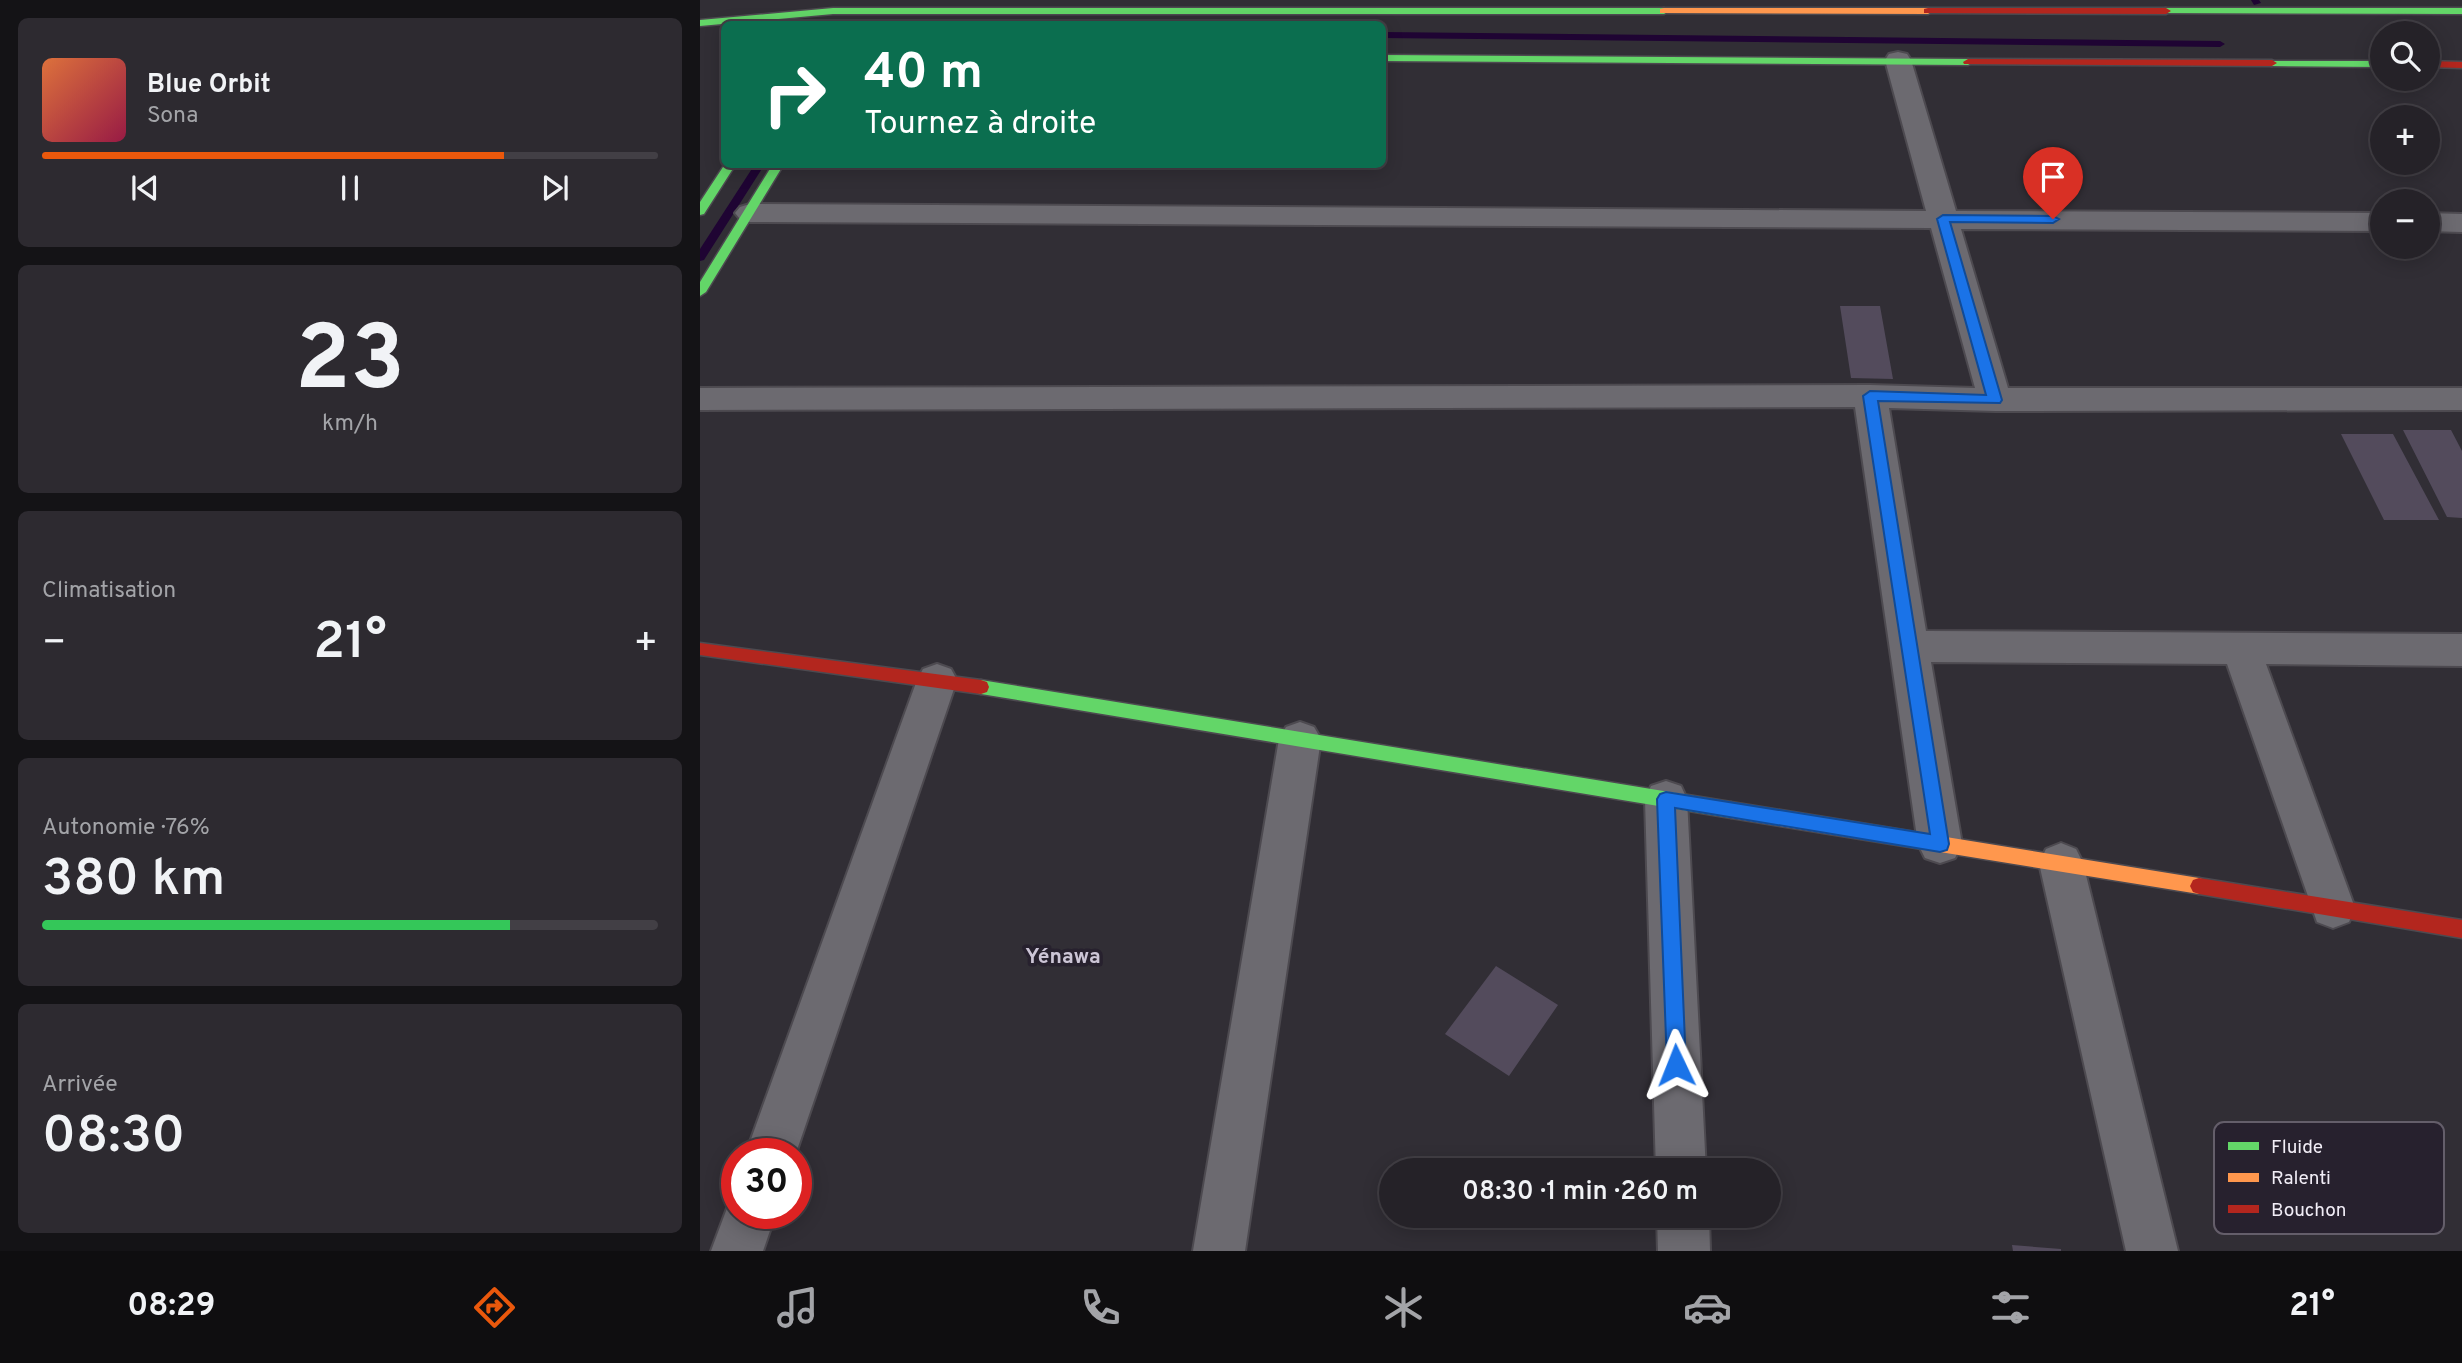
<!DOCTYPE html>
<html lang="fr">
<head>
<meta charset="utf-8">
<style>
	body { margin:0; font-family:Overpass,sans-serif; background:#2d2a30; color:#f1f3f6; height:100vh; display:flex; flex-direction:column; font-size:26px; white-space:nowrap }
	* { box-sizing:border-box; margin:0 }
	p { font-size:23px; color:#a3a4a8 }
	.icon { flex:none; width:38px; height:38px; fill:none; stroke:currentColor; stroke-width:2; stroke-linecap:round; stroke-linejoin:round }
	.map { position:relative; flex:1; overflow:hidden }
	.sheet { display:flex; flex-direction:column; gap:18px; padding:18px; background:#141316; width:700px }
	.sheet>* { flex:none }
	.banner { position:absolute; left:21px; top:21px; width:665px; height:147px; border-radius:10px; box-shadow:0 4px 18px #0003,0 0 0 2px #423f45; background:#0b6e4f; color:#fff; overflow:hidden }
	.tools { position:absolute; left:1670px; top:21px; display:grid; gap:14px }
	.tools a { display:grid; place-items:center; width:70px; height:70px; border-radius:50%; background:#252228; box-shadow:0 4px 18px #0003,0 0 0 2px #423f45; font-size:35px }
	.speed { position:absolute; left:21px; top:1138px; display:flex; gap:14px; font-size:35px; font-weight:700; text-align:center }
	.speed>* { display:grid; place-content:center; width:91px; height:91px; border-radius:50%; background:#252228; box-shadow:0 4px 18px #0003,0 0 0 2px #423f45; line-height:1 }
	.speed .limit { border:10px solid #d22; background:#fff; color:#111 }
	.pin { position:absolute; display:grid; place-items:center; width:60px; height:60px; color:#fff; margin:-72px -30px; border-radius:50% 50% 50% 0; rotate:-45deg; box-shadow:0 0 7px #0007 }
	.pin .icon { rotate:45deg }
	.me { position:absolute; width:77px; margin:-38px; rotate:358deg; stroke-linejoin:round; filter:drop-shadow(0 0 5px #0008) }
	.turn { display:flex; align-items:center; gap:24px; height:147px; padding:0 28px; font-size:32px }
	.turn .icon { width:91px; height:91px; stroke-width:2.5 }
	.turn b { display:block; font-size:49px; line-height:60px }
	.big { font-size:52px; font-weight:600; line-height:1.1 }
	.sheet .card { flex:1; display:flex; flex-direction:column; justify-content:center; gap:10px; min-width:0; padding:0 24px; border-radius:10px; background:#2d2a30 }
	.sheet .dial { align-items:center; gap:0 }
	.dial b { font-size:91px; line-height:1 }
	.song { display:flex; align-items:center; gap:21px }
	.cover { width:84px; height:84px; border-radius:10px; background:linear-gradient(135deg,hsl(20 70% 55%),hsl(340 70% 35%)) }
	.played { height:7px; border-radius:4px; background:linear-gradient(90deg,#ea580c 75%,#423f45 75%) }
	.keys { display:flex; justify-content:space-around; direction:ltr }
	.heat { display:flex; justify-content:space-between; align-items:center; font-size:38px; direction:ltr }
	.charge { height:10px; border-radius:5px; background:linear-gradient(90deg,#34c759 76%,#423f45 0) }
	.trip { position:absolute; left:679px; top:1158px; width:402px; height:70px; border-radius:35px; background:#252228; box-shadow:0 4px 18px #0003,0 0 0 2px #423f45; font-weight:600; line-height:70px; text-align:center }
	.tab-bar { display:flex; height:112px; justify-content:space-around; align-items:center; background:#0f0e10; color:#a3a4a8 }
	.tab-bar .icon { width:49px; height:49px }
	.tab-bar .selected { color:#ea580c }
	.tab-bar b { font-size:32px; color:#f1f3f6 }
	main { display:flex; flex:1; min-height:0 }
	.map>svg:first-child { display:block }
	.lines { fill:none; stroke-linecap:round; stroke-linejoin:round }
	.stream { fill:#1f0433; fill-rule:evenodd }
	.building { fill:#534b5c }
	.street-casing { stroke:#4d4a50; stroke-width:4 }
	.fast-casing { stroke:#4d4a50; stroke-width:3 }
	.slow-casing { stroke:#4d4a50; stroke-width:3 }
	.jam-casing { stroke:#4d4a50; stroke-width:3 }
	.street { fill:#6c6a70; fill-rule:evenodd }
	.fast { fill:#63d668; fill-rule:evenodd }
	.slow { fill:#ff974d; fill-rule:evenodd }
	.jam { fill:#b3261e; fill-rule:evenodd }
	.route { fill:#1a73e8; stroke:#114b97; stroke-width:2 }
	.labels { text-anchor:middle; dominant-baseline:central; stroke-width:7; stroke-linejoin:round; paint-order:stroke }
	.neighbourhood-label { font-size:21px; font-weight:bold; fill:#ccc5d6; stroke:#27212e }
	.key { fill:#27212e; stroke:#645e6a; stroke-width:2 }
	.key-label { font-size:19px; fill:#f1edf6 }
</style>
</head>
<body>
<main>
<section class="sheet">
<div class="card">
<div class="song"><i class="cover"></i><div><b>Blue Orbit</b><p>Sona</p></div></div>
<div class="played"></div>
<div class="keys"><svg class="icon" aria-label="previous" viewBox="0 0 24 24"><path d="M18 5L8 12l10 7zM5 5v14"/></svg><svg class="icon" aria-label="pause" viewBox="0 0 24 24"><path d="M8 5v14M16 5v14"/></svg><svg class="icon" aria-label="next" viewBox="0 0 24 24"><path d="M6 5l10 7-10 7zM19 5v14"/></svg></div>
</div>
<div class="card dial"><b>23</b><p>km/h</p></div>
<div class="card"><p>Climatisation</p>
<div class="heat"><a>−</a><b class="big">21°</b><a>+</a></div>
</div>
<div class="card"><p>Autonomie · 76%</p><b class="big">380 km</b><div class="charge"></div></div>
<div class="card"><p>Arrivée</p><b class="big">08:30</b></div>
</section>
<div class="map">
<svg width="1762" height="1251" viewBox="0 0 1762 1251">
	<rect width="100%" height="100%" fill="#312e35"/>
	<g class="lines">
		<!-- stream -->
		<path class="stream" d="M1551 0H1559L1561 3 1554 5Z
			M682 32 1520 41 1525 44 1520 47 682 38Z
			M55 164H65L4 260 0 261V249Z"/>
	</g>
	<!-- building -->
	<path class="building" d="M1140 306H1180L1193 379 1151 378Z
		M1703 430H1751L1762 451V518L1747 517Z
		M1641 434H1693L1739 520H1684Z
		M796 966 858 1005 809 1076 745 1034Z
		M1312 1245 1361 1249V1251H1313Z"/>
	<g class="lines">
		<defs>
			<path id="street" d="M1198 52 1207 54 1211 60 1256 211 1682 213V231L1261 229 1308 388H1762V410L1295 411 1189 408 1226 631 1762 634V666L1566 664 1655 908 1649 922 1633 928 1617 922 1527 664 1231 662 1262 844 1255 858 1240 863 1225 858 1218 844 1155 407 0 410V388L1170 385 1275 388 1231 228 50 222 40 219 35 213 40 207 50 204 1226 211 1185 60 1189 54Z
				M1727 213 1762 214V232L1727 231Z
				M237 664 251 669 257 680 96 1153H46L217 680 223 669Z
				M600 722 614 727 621 739 545 1251H493L579 739 586 727Z
				M966 781 981 786 987 799 1006 1171H956L945 799 951 786Z
				M1361 843 1376 849 1383 863 1478 1251H1426L1339 863 1346 849Z
				M37 1193V1213H76L63 1251H11L32 1195Z
				M957 1216H1009L1010 1251H958Z"/>
			<path id="fast" d="M133 8H964L969 11 964 14H133L0 26V20Z
				M1466 8H1762V14L1462 13V9Z
				M682 55 1268 59 1273 62 1268 65 682 61Z
				M1568 61H1682V67L1572 66 1568 65Z
				M25 164H36L4 214 0 215V202Z
				M73 164H84L6 292 0 296V282Z
				M281 680 1031 802 1037 805 1040 810 1037 815 1031 818 281 694 275 692 273 687 275 682Z"/>
			<path id="slow" d="M964 8H1228L1233 11 1228 14 960 13V9Z
				M1031 802 1499 878 1505 880 1508 886 1505 892 1499 894 1031 818 1025 815 1022 810 1025 805Z"/>
			<path id="jam" d="M1228 8H1466L1471 11 1466 14 1224 13V9Z
				M1268 59 1572 60 1577 63 1572 66 1264 64 1263 62Z
				M1727 61 1762 62V68L1727 67Z
				M0 643 281 680 287 682 289 687 287 692 281 694 0 655Z
				M1499 878 1762 920V938L1499 894 1493 892 1490 886 1493 880Z"/>
		</defs>
		<!-- street casing -->
		<use href="#street" class="street-casing"/>
		<!-- fast casing -->
		<use href="#fast" class="fast-casing"/>
		<!-- slow casing -->
		<use href="#slow" class="slow-casing"/>
		<!-- jam casing -->
		<use href="#jam" class="jam-casing"/>
		<!-- street -->
		<use href="#street" class="street"/>
		<!-- fast -->
		<use href="#fast" class="fast"/>
		<!-- slow -->
		<use href="#slow" class="slow"/>
		<!-- jam -->
		<use href="#jam" class="jam"/>
	</g>
	<!-- route -->
	<path class="route" d="M1243 215 1353 216 1359 219 1353 223 1250 222 1302 400 1300 403 1178 401 1249 844 1247 850 1240 852 975 808 986 1065 984 1072 976 1075 969 1072 967 1065 957 799 960 794 966 792 1230 834 1163 396 1170 391 1286 395 1237 219Z"/>
	<g class="labels">
		<!-- neighbourhood labels -->
		<g class="neighbourhood-label">
			<text x="363" y="957">Yénawa</text>
		</g>
	</g>
	<!-- legend -->
	<rect x="1514" y="1122" width="230" height="112" rx="10" class="key"/>
	<rect x="1528" y="1142" width="31" height="8" fill="#63d668"/>
	<rect x="1528" y="1173" width="31" height="9" fill="#ff974d"/>
	<rect x="1528" y="1205" width="31" height="8" fill="#b3261e"/>
	<g class="key-label">
		<text x="1571" y="1153">Fluide</text>
		<text x="1571" y="1184">Ralenti</text>
		<text x="1571" y="1216">Bouchon</text>
	</g>
</svg>
<div class="tools">
<a><svg class="icon" aria-label="search" viewBox="0 0 24 24"><circle cx="10" cy="10" r="6"/><path d="M15 15l6 6"/></svg></a>
<a>+</a>
<a>−</a>
</div>
<div class="speed"><div class="limit">30</div></div>
<div class="pin" style="left:1353px;top:219px;background:#d93025"><svg class="icon" aria-label="arrive" viewBox="0 0 24 24"><path d="M6 21V4h12l-3 4 3 4H6"/></svg></div>
<svg class="me" style="left:976px;top:1065px" viewBox="-20 -20 40 40"><path d="M0-17L14 15 0 8-14 15z" fill="#1a73e8" stroke="#fff" stroke-width="4"/></svg>
<div class="trip">08:30 · 1 min · 260 m</div>
<div class="banner">
<div class="turn"><svg class="icon" aria-label="right" viewBox="0 0 24 24"><path d="M7 20v-9h11M14 6l5 5-5 5"/></svg><div><b>40 m</b>Tournez à droite</div></div>
</div>
</div>
</main>
<nav class="tab-bar">
<b>08:29</b>
<svg class="icon selected" aria-label="directions" viewBox="0 0 24 24"><path d="M12 3l9 9-9 9-9-9zM9 14v-3h6M13 9l2 2-2 2"/></svg>
<svg class="icon" aria-label="music" viewBox="0 0 24 24"><path d="M9 18V5l10-2v13"/><circle cx="6" cy="18" r="3"/><circle cx="16" cy="16" r="3"/></svg>
<svg class="icon" aria-label="phone" viewBox="0 0 24 24"><path d="M5 4h4l2 5-3 2q2 4 5 5l2-3 5 2v4C11 20 4 13 5 4z"/></svg>
<svg class="icon" aria-label="climate" viewBox="0 0 24 24"><path d="M12 3v18M4 7l16 10M4 17L20 7"/></svg>
<svg class="icon" aria-label="car" viewBox="0 0 24 24"><path d="M5 17H2v-5l4-1 3-4h7l3 4 3 1v5h-3M9 17h6M6 11h13"/><circle cx="7" cy="17" r="2"/><circle cx="17" cy="17" r="2"/></svg>
<svg class="icon" aria-label="filters" viewBox="0 0 24 24"><path d="M4 7h16M4 17h16"/><circle cx="9" cy="7" r="2"/><circle cx="15" cy="17" r="2"/></svg>
<b>21°</b>
</nav>
</body>
</html>
